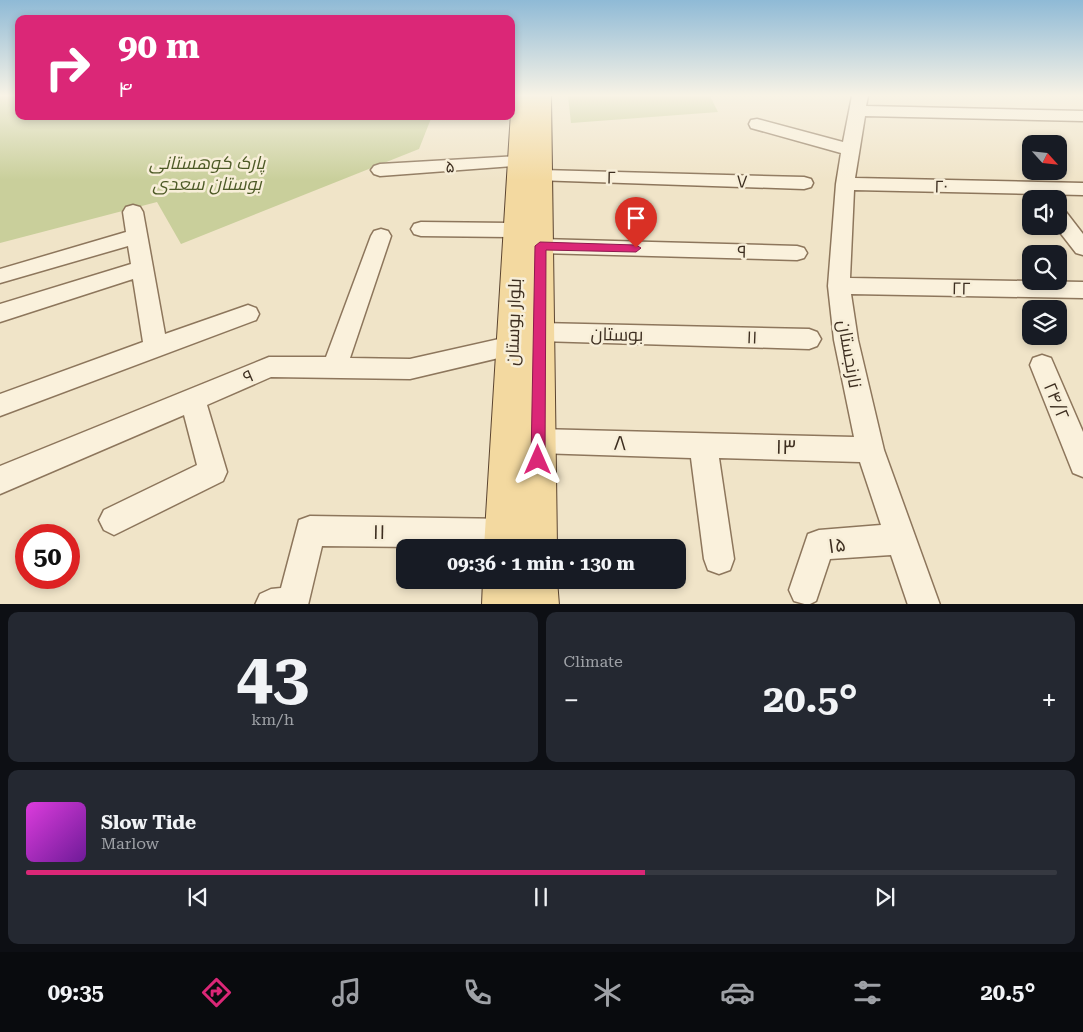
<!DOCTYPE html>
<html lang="en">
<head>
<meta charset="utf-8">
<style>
	body { margin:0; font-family:"Roboto Serif",Cairo,serif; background:#242831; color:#f1f3f6; height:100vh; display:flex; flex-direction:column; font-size:19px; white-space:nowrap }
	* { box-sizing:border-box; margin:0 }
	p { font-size:16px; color:#9ea1a6 }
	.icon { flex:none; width:28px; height:28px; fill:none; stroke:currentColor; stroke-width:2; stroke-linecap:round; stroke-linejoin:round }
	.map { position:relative; height:604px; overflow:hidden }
	.sheet { display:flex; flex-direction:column; gap:8px; padding:8px; background:#0d0f14; flex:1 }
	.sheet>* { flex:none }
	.guide { position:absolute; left:15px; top:15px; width:500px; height:105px; border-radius:10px; box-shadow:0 2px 8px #0003; background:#db2777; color:#fff; overflow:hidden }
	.needle { width:32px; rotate:117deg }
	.buttons { position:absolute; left:1022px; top:135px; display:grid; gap:10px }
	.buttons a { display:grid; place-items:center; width:45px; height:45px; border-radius:10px; background:#171b24; box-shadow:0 2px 8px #0003; font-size:25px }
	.speed { position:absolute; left:15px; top:524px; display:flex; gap:10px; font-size:25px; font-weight:700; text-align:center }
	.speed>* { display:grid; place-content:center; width:65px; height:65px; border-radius:50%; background:#171b24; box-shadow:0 2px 8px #0003; line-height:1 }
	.speed .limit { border:8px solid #d22; background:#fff; color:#111 }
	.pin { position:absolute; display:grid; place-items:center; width:42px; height:42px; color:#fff; margin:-51px -21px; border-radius:50% 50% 50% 0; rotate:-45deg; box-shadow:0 0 5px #0007 }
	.pin .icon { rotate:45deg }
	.me { position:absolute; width:55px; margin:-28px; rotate:0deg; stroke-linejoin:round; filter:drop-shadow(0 0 4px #0008) }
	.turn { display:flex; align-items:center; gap:18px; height:105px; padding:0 20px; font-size:22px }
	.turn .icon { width:65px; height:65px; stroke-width:2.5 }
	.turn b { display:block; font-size:35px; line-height:42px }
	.big { font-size:38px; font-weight:700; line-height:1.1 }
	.sheet .tile { flex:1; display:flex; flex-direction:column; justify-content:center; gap:8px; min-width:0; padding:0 18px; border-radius:10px; background:#242831 }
	.sheet .dial { align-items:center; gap:0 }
	.dial b { font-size:65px; line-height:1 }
	.song { display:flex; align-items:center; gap:15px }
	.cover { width:60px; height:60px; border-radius:8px; background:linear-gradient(135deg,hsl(300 70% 55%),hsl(280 70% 35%)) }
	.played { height:5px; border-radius:2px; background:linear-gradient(90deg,#db2777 60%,#363941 60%) }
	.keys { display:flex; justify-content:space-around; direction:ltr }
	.heat { display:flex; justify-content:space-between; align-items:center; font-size:28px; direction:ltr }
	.sheet .tiles { flex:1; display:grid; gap:8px; grid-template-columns:1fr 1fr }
	.tile:last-child { grid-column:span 2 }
	.trip { position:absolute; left:396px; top:539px; width:290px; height:50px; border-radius:10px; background:#171b24; box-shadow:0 2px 8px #0003; font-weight:700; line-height:50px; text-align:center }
	.tab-bar { display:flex; height:80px; justify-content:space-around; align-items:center; background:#090b0e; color:#9ea1a6 }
	.tab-bar .icon { width:35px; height:35px }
	.tab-bar .on { color:#db2777 }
	.tab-bar b { font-size:22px; color:#f1f3f6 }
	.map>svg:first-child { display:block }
	.green { fill:#c9cf9b }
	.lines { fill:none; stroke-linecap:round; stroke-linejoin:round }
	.minor-casing { stroke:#8d765c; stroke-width:3 }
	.major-casing { stroke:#5b4430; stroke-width:2 }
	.minor { fill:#faf1dc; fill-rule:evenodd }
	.major { fill:#f3d9a0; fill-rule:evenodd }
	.route { fill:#db2777; stroke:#8e194d }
	.labels { text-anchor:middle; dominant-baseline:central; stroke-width:5; stroke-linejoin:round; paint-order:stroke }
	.park-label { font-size:18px; font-style:italic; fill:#4d5a26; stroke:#f7eed8 }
	.street-label { font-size:18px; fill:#3d2e20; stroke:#f7eed8 }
	.near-street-label { font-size:21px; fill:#3d2e20; stroke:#f7eed8 }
</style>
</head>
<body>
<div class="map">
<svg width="1083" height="605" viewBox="0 0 1083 605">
	<rect width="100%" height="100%" fill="#f0e4c8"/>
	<!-- green -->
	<path class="green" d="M0 96H19V116H432L419 149 181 244 157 202 0 243Z
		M568 96H710L718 112 571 123Z"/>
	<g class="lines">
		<defs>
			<path id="minor" d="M852 96H868L866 106 1083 111V121L865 116 855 178 1083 183V195L854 190 850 278 1083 282V298L851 294 858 340 884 450 940 605H908L891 555 830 559 816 601 808 605 794 601 789 590 808 534 819 530 881 525 860 462 719 458 734 559 730 570 719 574 708 570 704 559 691 458 538 453 528 450 525 441 528 432 538 429 854 437 834 340 828 286 836 184 841 153 751 128 749 124 751 120 757 119 843 142Z
				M520 156 526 157 529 161 526 165 380 176 374 174 371 170 374 166 380 164Z
				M542 170 804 177 811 179 813 183 811 187 804 189 535 180 533 176 535 172Z
				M133 205 140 207 143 212 165 334 248 305 256 308 259 314 256 320 0 416V394L143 342 133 279 0 322V304L131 264 128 246 0 283V269L126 232 123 212 126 207Z
				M1059 210 1066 212 1083 234V255L1076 253 1055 226H1059Z
				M421 222 517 223 524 225 527 230 524 235 517 237 421 236 414 234 411 229 414 224Z
				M381 229 388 231 391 236 350 358 410 359 512 336 520 339 524 346 520 353 410 379 271 377 207 405 227 472 223 481 114 535 104 530 99 520 104 510 197 465 184 415 0 494V466L269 357H326L371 236 374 231Z
				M540 239 797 246 804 248 807 253 804 258 797 260 540 253 533 251 530 246 533 241Z
				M540 323 809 329 817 332 821 339 817 346 809 349 540 341 532 339 528 332 532 325Z
				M1042 355 1051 358 1083 432V477L1073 473 1030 365 1033 358Z
				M310 516 515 519 526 523 530 534 526 545 519 548 322 546 308 605H255L260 594 271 589 281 588 299 520Z"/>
			<path id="major" d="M512 96H531L529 196 531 96H551L557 548H484Z
				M483 580H557L559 605H482Z"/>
		</defs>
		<!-- minor casing -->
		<use href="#minor" class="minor-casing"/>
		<!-- major casing -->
		<use href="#major" class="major-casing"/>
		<!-- minor -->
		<use href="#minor" class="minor"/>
		<!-- major -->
		<use href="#major" class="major"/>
	</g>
	<!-- sky -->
	<linearGradient id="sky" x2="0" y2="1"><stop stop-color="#8fbad6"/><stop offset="0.53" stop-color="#f8f3e6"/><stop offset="1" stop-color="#f8f3e6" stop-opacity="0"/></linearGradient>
	<rect width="1083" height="180" fill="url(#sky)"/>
	<!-- route -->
	<path class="route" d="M540 242 636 245 641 248 636 252 546 250 545 460 543 464 538 466 533 464 531 460 535 246Z"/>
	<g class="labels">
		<!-- park labels -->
		<g class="park-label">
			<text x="207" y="162">پارک کوهستانی<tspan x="207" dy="21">بوستان سعدی</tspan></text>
		</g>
		<!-- street labels -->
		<g class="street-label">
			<text transform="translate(450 166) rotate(-4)">۵</text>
			<text transform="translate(611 177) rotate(1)">۲</text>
			<text transform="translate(742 181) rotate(2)">۷</text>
			<text transform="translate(941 186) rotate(1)">۲۰</text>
			<text transform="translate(742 251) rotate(1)">۹</text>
			<text transform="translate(961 288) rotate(1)">۲۲</text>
			<text transform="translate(513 322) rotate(-88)">بلوار بوستان</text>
			<text transform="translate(617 334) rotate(1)">بوستان</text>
			<text transform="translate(752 337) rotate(2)">۱۱</text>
			<text transform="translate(850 354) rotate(80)">نارنجستان</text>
			<text transform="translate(248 376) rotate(-23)">۹</text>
			<text transform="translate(1057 401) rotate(67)">۲۴/۲</text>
		</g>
		<!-- near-street labels -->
		<g class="near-street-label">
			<text transform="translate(620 443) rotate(2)">۸</text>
			<text transform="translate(786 447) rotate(1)">۱۳</text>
			<text transform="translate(379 532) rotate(1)">۱۱</text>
			<text transform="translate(837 545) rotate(-8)">۱۵</text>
		</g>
	</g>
</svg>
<div class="buttons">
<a><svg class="needle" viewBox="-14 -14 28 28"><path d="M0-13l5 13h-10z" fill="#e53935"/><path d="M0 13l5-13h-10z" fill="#9ea1a6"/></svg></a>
<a><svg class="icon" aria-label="sound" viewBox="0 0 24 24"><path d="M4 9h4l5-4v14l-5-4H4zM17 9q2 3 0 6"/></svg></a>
<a><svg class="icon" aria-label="search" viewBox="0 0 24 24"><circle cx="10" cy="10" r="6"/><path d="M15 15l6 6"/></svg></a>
<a><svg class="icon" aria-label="layers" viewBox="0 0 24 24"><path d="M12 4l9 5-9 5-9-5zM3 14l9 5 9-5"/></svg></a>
</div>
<div class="speed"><div class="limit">50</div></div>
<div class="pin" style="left:636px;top:248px;background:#d93025"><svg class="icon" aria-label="arrive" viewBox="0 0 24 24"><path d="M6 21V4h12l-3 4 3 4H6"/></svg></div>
<svg class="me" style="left:538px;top:460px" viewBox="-20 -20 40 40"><path d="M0-17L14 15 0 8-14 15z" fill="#db2777" stroke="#fff" stroke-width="4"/></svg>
<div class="trip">09:36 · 1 min · 130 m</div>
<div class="guide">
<div class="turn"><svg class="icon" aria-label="right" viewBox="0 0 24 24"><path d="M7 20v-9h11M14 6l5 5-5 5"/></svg><div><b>90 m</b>۴</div></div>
</div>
</div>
<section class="sheet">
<div class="tiles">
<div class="tile dial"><b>43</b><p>km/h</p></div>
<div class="tile"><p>Climate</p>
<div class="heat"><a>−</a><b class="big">20.5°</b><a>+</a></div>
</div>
<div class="tile">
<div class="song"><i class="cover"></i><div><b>Slow Tide</b><p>Marlow</p></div></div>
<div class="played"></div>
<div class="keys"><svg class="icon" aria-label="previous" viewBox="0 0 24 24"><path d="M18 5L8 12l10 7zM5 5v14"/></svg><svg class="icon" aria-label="pause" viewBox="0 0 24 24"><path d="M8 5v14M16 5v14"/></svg><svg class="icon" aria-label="next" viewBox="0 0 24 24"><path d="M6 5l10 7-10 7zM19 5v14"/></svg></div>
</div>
</div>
</section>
<nav class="tab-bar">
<b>09:35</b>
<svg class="icon on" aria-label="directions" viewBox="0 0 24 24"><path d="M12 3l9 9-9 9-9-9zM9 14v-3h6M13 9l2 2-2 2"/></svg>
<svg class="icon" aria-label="music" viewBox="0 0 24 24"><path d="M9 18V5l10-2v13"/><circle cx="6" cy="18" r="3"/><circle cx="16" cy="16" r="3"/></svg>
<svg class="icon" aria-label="phone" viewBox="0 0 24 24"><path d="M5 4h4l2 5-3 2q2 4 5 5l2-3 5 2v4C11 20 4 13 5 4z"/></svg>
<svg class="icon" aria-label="climate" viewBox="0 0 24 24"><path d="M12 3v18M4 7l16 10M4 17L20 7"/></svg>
<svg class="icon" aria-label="car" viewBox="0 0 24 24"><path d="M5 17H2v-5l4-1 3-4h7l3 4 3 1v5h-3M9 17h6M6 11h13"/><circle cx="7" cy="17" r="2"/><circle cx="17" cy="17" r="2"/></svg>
<svg class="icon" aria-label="filters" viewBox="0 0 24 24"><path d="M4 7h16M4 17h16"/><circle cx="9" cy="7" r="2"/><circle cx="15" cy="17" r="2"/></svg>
<b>20.5°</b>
</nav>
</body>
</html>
